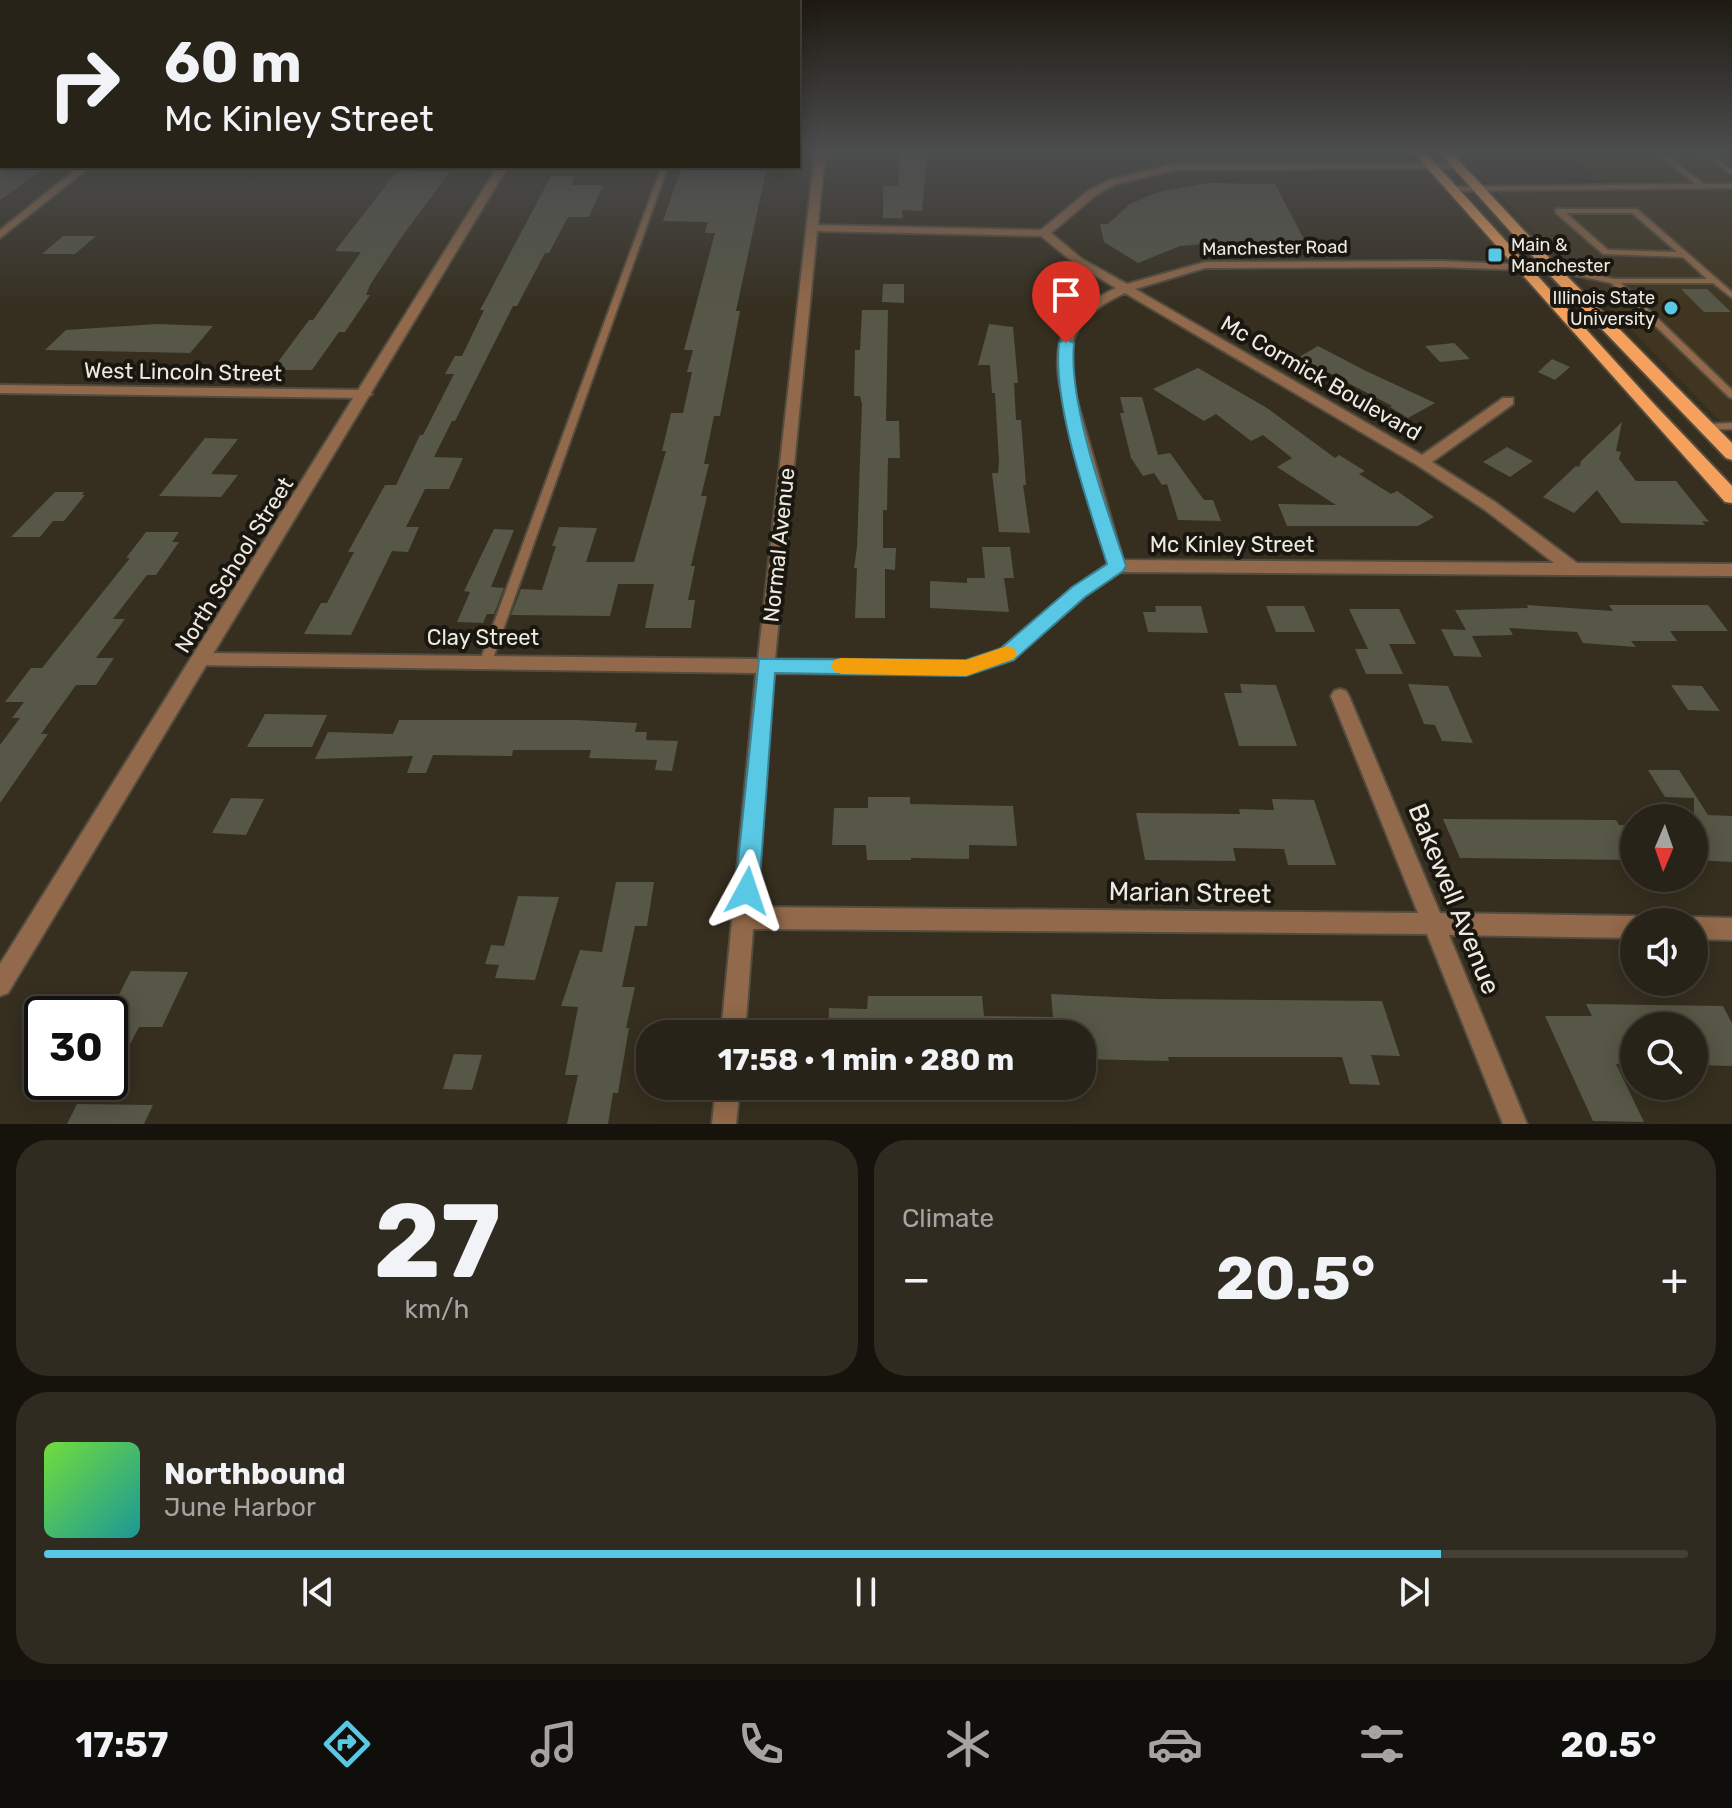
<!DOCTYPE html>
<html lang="en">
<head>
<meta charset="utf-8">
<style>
	body { margin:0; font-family:Rubik,sans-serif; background:#302b21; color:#f1f3f6; height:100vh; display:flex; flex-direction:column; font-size:30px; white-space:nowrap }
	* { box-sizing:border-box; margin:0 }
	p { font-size:26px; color:#a5a4a2 }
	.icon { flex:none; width:44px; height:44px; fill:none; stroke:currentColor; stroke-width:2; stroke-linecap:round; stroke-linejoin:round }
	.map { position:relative; height:1124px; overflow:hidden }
	.side { display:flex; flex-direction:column; gap:16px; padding:16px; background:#16130d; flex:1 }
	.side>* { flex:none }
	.guide { position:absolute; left:0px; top:0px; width:800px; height:168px; box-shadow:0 4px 20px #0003,0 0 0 2px #444037; background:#282318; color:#f1f3f6; overflow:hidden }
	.needle { width:52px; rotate:182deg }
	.tools { position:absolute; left:1620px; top:804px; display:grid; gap:16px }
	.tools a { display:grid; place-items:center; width:88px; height:88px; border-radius:50%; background:#282318; box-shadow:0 4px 20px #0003,0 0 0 2px #444037; font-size:40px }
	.speed { position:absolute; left:24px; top:996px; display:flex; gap:16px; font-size:40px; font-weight:700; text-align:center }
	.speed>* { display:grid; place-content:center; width:104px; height:104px; border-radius:50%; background:#282318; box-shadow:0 4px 20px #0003,0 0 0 2px #444037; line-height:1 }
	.speed .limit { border:4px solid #111; border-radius:12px; background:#fff; color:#111 }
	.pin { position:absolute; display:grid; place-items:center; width:68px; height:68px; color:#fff; margin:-82px -34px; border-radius:50% 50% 50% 0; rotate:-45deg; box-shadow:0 0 8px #0007 }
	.pin .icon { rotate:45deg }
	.me { position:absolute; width:88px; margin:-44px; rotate:5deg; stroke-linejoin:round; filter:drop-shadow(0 0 6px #0008) }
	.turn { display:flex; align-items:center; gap:28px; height:168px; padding:0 32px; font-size:36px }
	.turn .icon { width:104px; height:104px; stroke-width:2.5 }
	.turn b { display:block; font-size:56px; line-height:68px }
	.big { font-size:60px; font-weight:700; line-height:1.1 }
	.side .widget { flex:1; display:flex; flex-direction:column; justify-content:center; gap:12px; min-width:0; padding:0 28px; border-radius:32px; background:#302b21 }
	.side .dial { align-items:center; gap:0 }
	.dial b { font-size:104px; line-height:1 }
	.song { display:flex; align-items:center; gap:24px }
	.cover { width:96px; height:96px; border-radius:12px; background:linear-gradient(135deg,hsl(100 70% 55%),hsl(180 70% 35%)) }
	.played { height:8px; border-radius:4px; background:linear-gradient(90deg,#59c8e4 85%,#444037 85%) }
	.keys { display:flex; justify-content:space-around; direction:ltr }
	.heat { display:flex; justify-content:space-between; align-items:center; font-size:44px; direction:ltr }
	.side .tiles { flex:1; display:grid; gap:16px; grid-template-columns:1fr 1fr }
	.widget:last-child { grid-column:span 2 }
	.trip { position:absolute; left:636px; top:1020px; width:460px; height:80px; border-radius:32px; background:#282318; box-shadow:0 4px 20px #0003,0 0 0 2px #444037; font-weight:700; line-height:80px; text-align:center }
	.tabs { display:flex; height:128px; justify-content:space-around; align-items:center; background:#100e0a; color:#a5a4a2 }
	.tabs .icon { width:56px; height:56px }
	.tabs .selected { color:#59c8e4 }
	.tabs b { font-size:36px; color:#f1f3f6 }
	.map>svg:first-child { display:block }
	.built { fill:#3f3520 }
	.building { fill:#565746 }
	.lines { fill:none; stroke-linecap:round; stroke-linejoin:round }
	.service-casing { stroke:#534d3f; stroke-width:4 }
	.minor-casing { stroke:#534d3f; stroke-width:4 }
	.tertiary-casing { stroke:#534d3f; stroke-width:4 }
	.primary-casing { stroke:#534d3f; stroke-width:4 }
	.service { fill:#92694a; fill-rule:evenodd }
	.minor { fill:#92694a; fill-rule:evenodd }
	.tertiary { fill:#92694a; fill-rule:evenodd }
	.primary { fill:#f5a05c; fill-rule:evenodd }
	.route { fill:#59c8e4; stroke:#3a8294; stroke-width:2 }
	.slow { fill:#f59e0b }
	.poi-dot { fill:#59c8e4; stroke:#1a1711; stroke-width:3 }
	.labels { text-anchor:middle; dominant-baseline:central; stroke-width:8; stroke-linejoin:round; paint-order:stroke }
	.far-poi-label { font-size:18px; fill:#eeeae0; stroke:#1a1711; text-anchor:start }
	.far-street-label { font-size:18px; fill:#eeeae0; stroke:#1a1711 }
	.street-label { font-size:22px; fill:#eeeae0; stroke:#1a1711 }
	.near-street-label { font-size:26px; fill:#eeeae0; stroke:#1a1711 }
</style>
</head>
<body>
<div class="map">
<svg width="1732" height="1124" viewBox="0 0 1732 1124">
	<rect width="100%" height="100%" fill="#362f20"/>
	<!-- built -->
	<path class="built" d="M1568 152H1732V433L1488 183H1601Z"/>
	<!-- building -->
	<path class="building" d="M900 152H927L922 211 902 210 903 218H883V186H898Z
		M0 166 46 167 0 200Z
		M682 166H767L736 311H740L720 416H714L704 464H709L701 496H707L691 566H695L688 600H695L691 628H645L654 584H618L610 616 511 615 521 589 542 590 556 546H552L559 527 597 528 586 562H634L666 451H662L671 413H683L692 372H687L693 350H684L715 233H705L708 222 663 221Z
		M397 171 450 172 403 235 370 285 366 295H370L345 332H339L312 370H272L309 320H313L361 252 335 251Z
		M551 176H575L571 185H603L589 217H568L549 253H545L517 306H513L455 421H452L434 457 463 458 449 489H425L406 527H419L408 552 392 551 351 635 304 634 321 603H327L354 552H348L385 485H396L420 435H423L454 374H445L455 356H462L484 310H480Z
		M1207 183 1275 184 1306 243 1240 241 1180 246 1138 263 1104 242 1100 224H1108L1130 204 1158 192Z
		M63 236H96L75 254H42Z
		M883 284H904V303L882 302Z
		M1681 289H1707L1731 312H1704Z
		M862 310H888L886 421H899L900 458H888L887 510H883V548H896L895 570 885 569V618H855L857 568H854L857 547 862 404 860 396H854L855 350H860Z
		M157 324 213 326 190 353 45 350 66 330Z
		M989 324 1013 327 1018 383H1014L1016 420H1021L1026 485H1023L1030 533 999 532 992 473H998L999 462 995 393H992L990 365H978Z
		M1454 343 1470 359 1440 362 1425 346Z
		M1318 346 1366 371 1435 403 1408 418 1390 407 1392 406 1299 357Z
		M1552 359 1570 367 1555 380 1538 372Z
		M1198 368 1267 408 1335 458 1339 455 1365 471 1359 474 1391 494 1397 491 1434 517 1418 526H1287L1278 504 1336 505 1277 467 1292 458 1263 435 1251 441 1216 414 1204 421 1153 389Z
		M1120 397H1142L1158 455 1170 453 1204 500H1213L1221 521 1178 520 1167 484 1162 485 1154 473 1143 476 1131 458 1120 413H1124Z
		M1622 422 1616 451 1621 452 1619 459 1636 481H1676L1709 522 1702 521 1705 525 1621 523 1597 490 1574 513 1543 497 1576 466 1579 467 1581 461Z
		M205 438 238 439 211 474 238 475 221 497 159 496Z
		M1507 447 1533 461 1510 477 1483 462Z
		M55 492H84L82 495H85L64 521H53L40 537H11Z
		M494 529 514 530 491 587 504 588 494 614H487L483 623 457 622 470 592 464 591Z
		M146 532H179L172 542H179L156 575H147L113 619H125L96 658H114L96 685H76L41 734H48L0 803V745L20 718H12L24 702H5L31 668H42L130 558H126Z
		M982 547H1010L1014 578H1004L1009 612 930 608V581L967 583V578H985Z
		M1527 605 1613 611 1609 605H1708L1728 631H1670L1677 641H1631L1636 647 1583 643 1577 632 1509 628 1513 635 1472 636 1482 657 1454 656 1441 629 1466 630 1455 610 1528 608Z
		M1155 606H1201L1208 633 1148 632 1143 612H1156Z
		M1266 606H1304L1315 632H1276Z
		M1349 609H1399L1416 644H1389L1403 674H1366L1355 649H1368Z
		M1240 684 1276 685 1297 746H1239L1224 693H1242Z
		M1408 684 1448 686 1473 743 1442 741 1435 725 1424 724Z
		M1671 685 1702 686 1720 711 1688 710Z
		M265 714 327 715 312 747H247Z
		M399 720H577L637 723 635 732H647L646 740 678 741 672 771 655 770 657 760 589 758 591 750H513L512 756 433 755 426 773H407L413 756 315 759 328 732 393 734Z
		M1648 770H1679L1708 815 1732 816V862L1694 860V798L1665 797Z
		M868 797H910V804L1013 806 1017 846 969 845V859L911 858V860H867L866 845H832L834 808H868Z
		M231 798 264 799 246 835 212 833Z
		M1272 799 1314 800 1336 865H1288L1284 849 1233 848 1236 861 1145 860 1136 813 1240 814 1239 809 1274 810Z
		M1443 819 1616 820 1619 825H1634V860L1460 858Z
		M616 882H654L647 926H635L622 987H635L626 1028H629L618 1093H613L608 1124H567L578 1075H565L578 1007 561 1006 580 950 602 952Z
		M518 896 559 897 535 980 495 978 499 965 485 964 491 945 504 946Z
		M131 971 188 972 162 1027H139L110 1082V1012Z
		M1051 994 1158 999 1382 1001 1400 1056 1371 1055 1380 1085 1350 1084 1342 1057H1168L1169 1061 1082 1059V1034H828L829 1008 867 1009 868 996H982L984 1016 1053 1017Z
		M1586 1004 1723 1006 1732 1023V1066L1694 1065V1026H1634V1064H1616L1644 1122 1593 1121 1545 1016H1592Z
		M454 1054 482 1055 472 1090 443 1089Z
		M77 1104 153 1105 144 1124H67Z"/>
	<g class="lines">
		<defs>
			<path id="service" d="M1655 152H1662L1704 184H1732V188L1453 191 1450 189 1453 187 1695 184Z
				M1701 152H1708L1732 170V175Z
				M662 166H668L492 661 490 664 486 666 482 664 480 661Z
				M1556 209H1637L1732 292V298L1713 283H1621L1732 390V398L1729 397 1611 283 1551 270 1547 268 1551 266 1614 279H1707L1683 257 1603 254 1556 213ZM1566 213H1632L1677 252 1608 250Z
				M1732 423V429L1705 430 1700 427 1705 424Z"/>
			<path id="minor" d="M815 152H825L818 225 1041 230 1088 191 1109 180 1175 164 1458 163 1463 166 1461 168 1175 170 1116 184 1096 195 1051 233 1082 259 1127 284 1205 262 1442 261 1555 266 1557 268 1551 271 1442 267 1205 268 1135 289 1422 455 1503 398H1513V404L1432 462 1495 502 1577 563 1732 564V576L1120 572 1085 596 1013 659 966 675 774 673 755 907 1418 913 1331 696 1334 691 1340 689 1346 691 1349 696 1440 913 1634 916 1642 919 1643 922H1634V938L1449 935 1527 1124H1503L1427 934 753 929 745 1034H721L756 673 194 665 191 660 194 655 200 653 758 659ZM817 231 1041 236 1074 263 1116 288C1069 310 1049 336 1061 390L1108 564 1073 588 1001 649 966 661 775 659ZM1125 293 1417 465 1485 510 1554 563 1123 560 1074 390C1062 338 1079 314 1125 293Z
				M80 166H91L0 238V230Z
				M0 385 365 390 372 394 365 398 0 393Z
				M1694 917 1732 918V940L1694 939V922H1686Z
				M716 1086H740L736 1124H712Z"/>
			<path id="tertiary" d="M498 166H508L8 993 0 996V964Z"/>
			<path id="primary" d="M1413 152H1425L1654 404 1732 486V503L1725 502Z
				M1439 152H1451L1556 265 1732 443V460L1726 458 1546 271Z"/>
		</defs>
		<!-- service casing -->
		<use href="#service" class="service-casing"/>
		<!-- minor casing -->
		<use href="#minor" class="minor-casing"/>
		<!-- tertiary casing -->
		<use href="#tertiary" class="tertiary-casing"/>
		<!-- primary casing -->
		<use href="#primary" class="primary-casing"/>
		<!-- service -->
		<use href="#service" class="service"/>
		<!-- minor -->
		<use href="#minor" class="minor"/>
		<!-- tertiary -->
		<use href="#tertiary" class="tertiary"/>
		<!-- primary -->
		<use href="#primary" class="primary"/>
	</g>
	<!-- sky -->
	<linearGradient id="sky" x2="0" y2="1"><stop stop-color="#1e1a12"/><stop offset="0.49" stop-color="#4c4d4e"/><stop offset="1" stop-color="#4c4d4e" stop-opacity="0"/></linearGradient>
	<rect width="1732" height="309" fill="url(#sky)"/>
	<!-- route -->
	<path class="route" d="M1066 339 1074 343C1068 404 1106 506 1126 566L1123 571 1085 597 1014 660 966 676 775 673 759 891 756 900 747 903 739 900 735 891 759 659 966 660 1000 649 1072 587 1107 564C1088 504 1052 403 1059 343Z"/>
	<!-- slow -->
	<path class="slow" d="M1007 646 1014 648 1017 654 1014 659 966 676 841 674 834 671 831 666 834 660 841 658 966 660Z"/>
	<!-- markers -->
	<g class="poi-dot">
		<rect x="1487" y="247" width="16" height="16" rx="4"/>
		<circle cx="1671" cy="308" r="8"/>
	</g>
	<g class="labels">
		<!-- far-poi labels -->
		<g class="far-poi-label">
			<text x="1511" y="245">Main &amp;<tspan x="1511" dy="21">Manchester</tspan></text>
			<text x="1655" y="298" text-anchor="end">Illinois State<tspan x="1655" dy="21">University</tspan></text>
		</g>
		<!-- far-street labels -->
		<g class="far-street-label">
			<text transform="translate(1275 248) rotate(-1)">Manchester Road</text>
		</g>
		<!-- street labels -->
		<g class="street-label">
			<text transform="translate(183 372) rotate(1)">West Lincoln Street</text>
			<text transform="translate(1321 378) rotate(30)">Mc Cormick Boulevard</text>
			<text x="1232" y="544">Mc Kinley Street</text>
			<text transform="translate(779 545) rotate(-84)">Normal Avenue</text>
			<text transform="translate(234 565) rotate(-58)">North School Street</text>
			<text x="483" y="637">Clay Street</text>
		</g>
		<!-- near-street labels -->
		<g class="near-street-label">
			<text transform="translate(1190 893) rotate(1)">Marian Street</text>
			<text transform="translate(1454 899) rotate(68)">Bakewell Avenue</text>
		</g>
	</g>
</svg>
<div class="tools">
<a><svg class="needle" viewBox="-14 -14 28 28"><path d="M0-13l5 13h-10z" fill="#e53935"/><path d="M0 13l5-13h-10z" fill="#a5a4a2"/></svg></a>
<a><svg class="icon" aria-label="sound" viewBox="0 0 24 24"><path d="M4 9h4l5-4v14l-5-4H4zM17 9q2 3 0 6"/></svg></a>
<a><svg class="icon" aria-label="search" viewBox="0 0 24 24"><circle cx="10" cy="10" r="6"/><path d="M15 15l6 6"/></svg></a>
</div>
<div class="speed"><div class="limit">30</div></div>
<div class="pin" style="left:1066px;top:343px;background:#d93025"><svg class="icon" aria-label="arrive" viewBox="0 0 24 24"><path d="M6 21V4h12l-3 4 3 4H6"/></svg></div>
<svg class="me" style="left:747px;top:891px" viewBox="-20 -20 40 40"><path d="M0-17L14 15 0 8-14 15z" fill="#59c8e4" stroke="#fff" stroke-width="4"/></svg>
<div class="trip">17:58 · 1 min · 280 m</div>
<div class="guide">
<div class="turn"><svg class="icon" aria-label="right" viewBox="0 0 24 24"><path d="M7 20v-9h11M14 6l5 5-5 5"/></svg><div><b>60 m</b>Mc Kinley Street</div></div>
</div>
</div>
<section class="side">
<div class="tiles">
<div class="widget dial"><b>27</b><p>km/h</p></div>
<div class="widget"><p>Climate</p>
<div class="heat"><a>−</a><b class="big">20.5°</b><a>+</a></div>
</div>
<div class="widget">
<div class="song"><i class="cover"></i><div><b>Northbound</b><p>June Harbor</p></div></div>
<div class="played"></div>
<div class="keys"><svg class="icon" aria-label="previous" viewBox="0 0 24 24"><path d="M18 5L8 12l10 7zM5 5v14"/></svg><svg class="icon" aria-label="pause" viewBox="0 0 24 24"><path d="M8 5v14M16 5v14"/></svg><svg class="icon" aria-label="next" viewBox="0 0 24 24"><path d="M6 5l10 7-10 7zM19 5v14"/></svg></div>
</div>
</div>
</section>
<nav class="tabs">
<b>17:57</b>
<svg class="icon selected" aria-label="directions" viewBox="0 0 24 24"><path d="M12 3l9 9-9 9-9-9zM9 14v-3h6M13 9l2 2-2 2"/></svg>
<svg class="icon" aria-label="music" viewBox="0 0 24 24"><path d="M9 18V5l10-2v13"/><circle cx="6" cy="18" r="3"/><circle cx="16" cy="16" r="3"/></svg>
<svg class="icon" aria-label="phone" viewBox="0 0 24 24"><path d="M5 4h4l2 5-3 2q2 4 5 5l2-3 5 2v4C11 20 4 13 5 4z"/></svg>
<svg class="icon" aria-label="climate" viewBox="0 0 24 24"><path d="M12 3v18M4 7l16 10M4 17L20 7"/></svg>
<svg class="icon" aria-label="car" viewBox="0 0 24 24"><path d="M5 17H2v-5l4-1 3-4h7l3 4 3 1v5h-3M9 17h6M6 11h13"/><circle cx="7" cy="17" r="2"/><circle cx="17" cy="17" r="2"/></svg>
<svg class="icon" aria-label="filters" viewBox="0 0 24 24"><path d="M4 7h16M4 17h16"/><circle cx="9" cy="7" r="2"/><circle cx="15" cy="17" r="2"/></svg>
<b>20.5°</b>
</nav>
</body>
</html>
